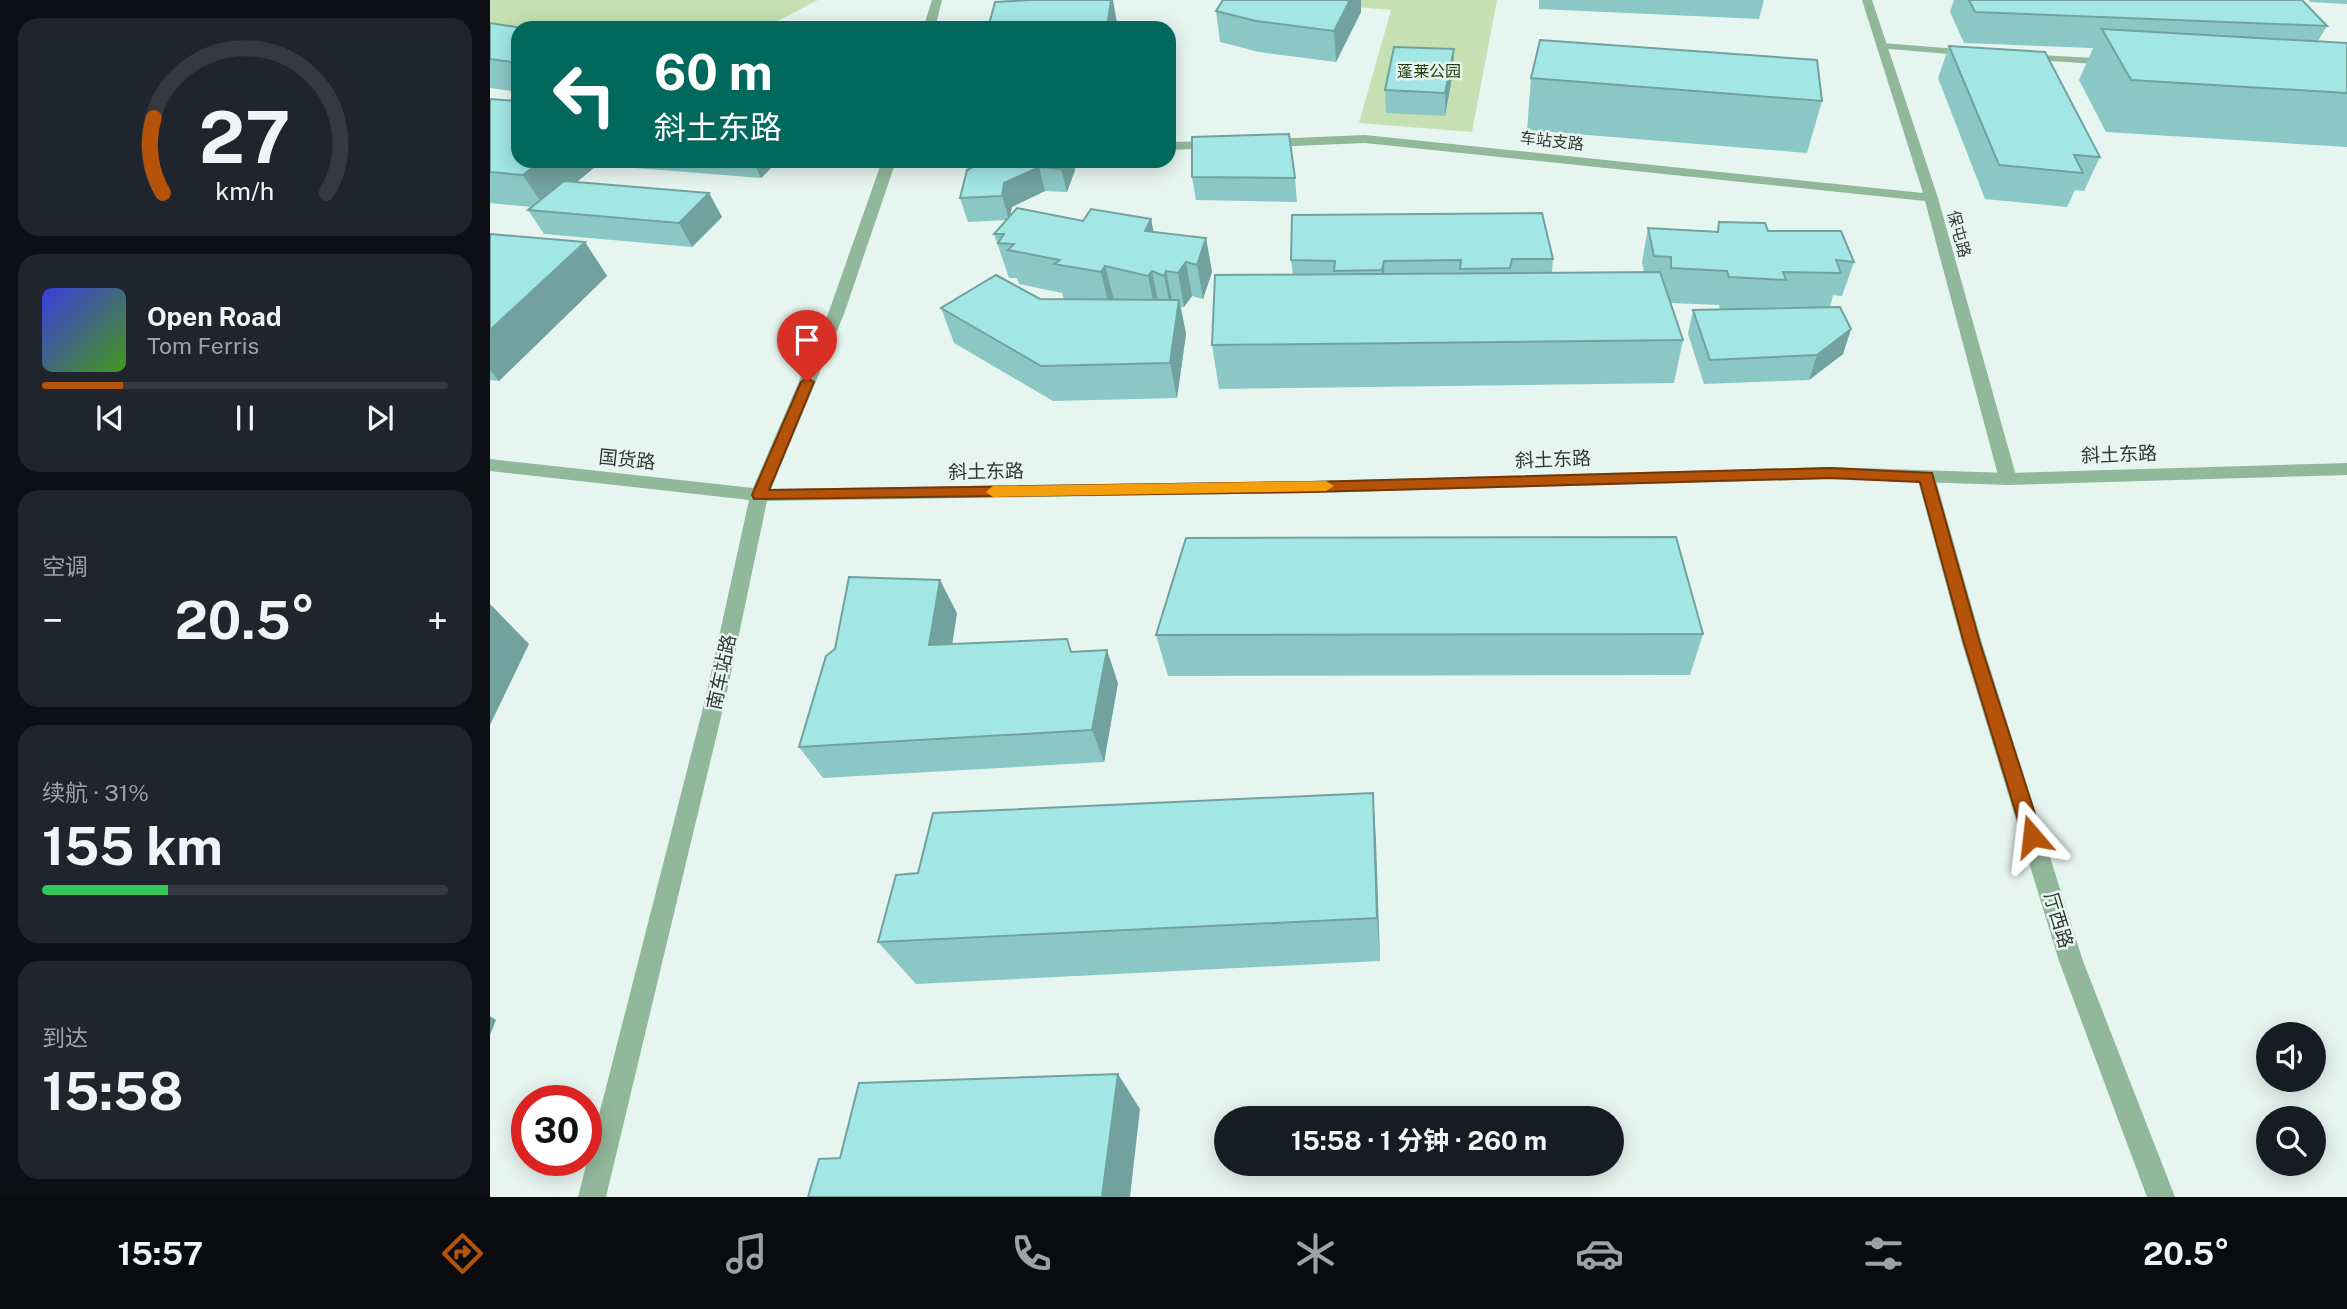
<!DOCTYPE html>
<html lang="zh">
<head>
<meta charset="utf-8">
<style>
	body { margin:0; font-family:"Public Sans","Noto Sans SC",sans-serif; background:#20242c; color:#f1f3f6; height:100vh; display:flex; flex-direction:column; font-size:26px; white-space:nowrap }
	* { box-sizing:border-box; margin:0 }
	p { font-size:23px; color:#9ea1a6 }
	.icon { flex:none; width:38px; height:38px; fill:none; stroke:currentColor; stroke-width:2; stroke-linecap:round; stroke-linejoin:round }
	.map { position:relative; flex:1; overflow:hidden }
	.side { display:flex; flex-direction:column; gap:18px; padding:18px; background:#0d0f14; width:490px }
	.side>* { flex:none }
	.hud { position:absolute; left:21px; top:21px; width:665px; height:147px; border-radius:21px; box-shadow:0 4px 18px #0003; background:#00695c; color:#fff; overflow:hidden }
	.fabs { position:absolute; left:1766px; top:1022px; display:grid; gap:14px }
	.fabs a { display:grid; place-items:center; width:70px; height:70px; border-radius:50%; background:#171b24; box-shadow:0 4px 18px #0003; font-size:35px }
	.speed { position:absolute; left:21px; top:1085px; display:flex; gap:14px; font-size:35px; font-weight:700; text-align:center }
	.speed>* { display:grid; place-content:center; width:91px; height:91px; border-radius:50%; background:#171b24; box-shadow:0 4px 18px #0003; line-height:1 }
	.speed .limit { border:10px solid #d22; background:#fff; color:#111 }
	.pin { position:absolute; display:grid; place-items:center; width:60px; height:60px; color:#fff; margin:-72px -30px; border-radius:50% 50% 50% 0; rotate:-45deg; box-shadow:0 0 7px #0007 }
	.pin .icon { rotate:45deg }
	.me { position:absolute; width:77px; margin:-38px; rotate:343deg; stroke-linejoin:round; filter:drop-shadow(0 0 5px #0008) }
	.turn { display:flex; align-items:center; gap:24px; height:147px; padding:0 28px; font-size:32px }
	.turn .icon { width:91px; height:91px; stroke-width:2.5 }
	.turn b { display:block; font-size:49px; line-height:60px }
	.big { font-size:52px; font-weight:700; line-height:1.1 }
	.side .widget { flex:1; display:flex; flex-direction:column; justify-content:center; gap:10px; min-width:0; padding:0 24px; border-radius:21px; background:#20242c }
	.side .dial { align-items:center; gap:0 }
	.dial svg { height:182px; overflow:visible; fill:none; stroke:#363941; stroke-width:7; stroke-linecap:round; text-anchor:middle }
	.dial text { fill:#f1f3f6; stroke:none }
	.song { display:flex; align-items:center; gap:21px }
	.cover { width:84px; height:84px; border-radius:10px; background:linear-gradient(135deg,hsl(240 70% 55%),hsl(100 70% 35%)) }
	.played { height:7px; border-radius:4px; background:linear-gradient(90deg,#b45309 20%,#363941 20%) }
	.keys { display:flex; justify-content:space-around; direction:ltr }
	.heat { display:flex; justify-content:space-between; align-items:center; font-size:38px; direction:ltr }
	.charge { height:10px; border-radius:5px; background:linear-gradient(90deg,#34c759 31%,#363941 0) }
	.trip { position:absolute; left:724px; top:1106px; width:410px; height:70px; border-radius:35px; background:#171b24; box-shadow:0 4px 18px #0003; font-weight:700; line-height:70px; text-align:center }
	.menu { display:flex; height:112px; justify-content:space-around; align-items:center; background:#090b0e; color:#9ea1a6 }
	.menu .icon { width:49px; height:49px }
	.menu .current { color:#b45309 }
	.menu b { font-size:32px; color:#f1f3f6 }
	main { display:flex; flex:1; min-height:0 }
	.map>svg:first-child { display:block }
	.green { fill:#c6e0b3 }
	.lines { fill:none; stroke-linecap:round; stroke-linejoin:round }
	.service { fill:#92b89b; fill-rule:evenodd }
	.minor { fill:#92b89b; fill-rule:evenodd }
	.tertiary { fill:#92b89b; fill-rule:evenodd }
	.wall { fill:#8bc7c4; fill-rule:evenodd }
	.shaded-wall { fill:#71a2a0 }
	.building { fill:#a2e7e4; stroke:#71a2a0; stroke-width:2 }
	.route { fill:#b45309; stroke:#753606; stroke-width:2 }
	.slow { fill:#f59e0b }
	.labels { text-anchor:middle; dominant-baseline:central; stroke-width:5; stroke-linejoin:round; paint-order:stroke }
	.far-park-label { font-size:16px; fill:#243c0b; stroke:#e7f5f0 }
	.far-street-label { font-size:16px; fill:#313735; stroke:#e7f5f0 }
	.street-label { font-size:19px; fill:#313735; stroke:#e7f5f0 }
</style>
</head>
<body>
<main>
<section class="side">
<div class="widget dial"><svg viewBox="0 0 100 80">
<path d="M14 69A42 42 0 1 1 86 69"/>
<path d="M14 69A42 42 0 0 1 10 36" stroke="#b45309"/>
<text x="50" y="56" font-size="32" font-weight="700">27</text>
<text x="50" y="72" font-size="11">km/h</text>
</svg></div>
<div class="widget">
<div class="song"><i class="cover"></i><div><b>Open Road</b><p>Tom Ferris</p></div></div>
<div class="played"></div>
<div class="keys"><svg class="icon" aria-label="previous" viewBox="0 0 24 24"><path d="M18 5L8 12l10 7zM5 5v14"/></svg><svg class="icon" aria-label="pause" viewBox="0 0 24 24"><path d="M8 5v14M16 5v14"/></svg><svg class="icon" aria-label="next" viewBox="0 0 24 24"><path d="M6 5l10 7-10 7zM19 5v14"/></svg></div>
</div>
<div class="widget"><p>空调</p>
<div class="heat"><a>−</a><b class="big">20.5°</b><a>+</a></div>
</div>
<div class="widget"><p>续航 · 31%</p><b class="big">155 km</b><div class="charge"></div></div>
<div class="widget"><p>到达</p><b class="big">15:58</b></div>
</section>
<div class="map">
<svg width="1857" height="1197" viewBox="0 0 1857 1197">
	<rect width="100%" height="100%" fill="#e7f5f0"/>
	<!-- green -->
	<path class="green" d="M0 0H328L274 28H28L0 43Z
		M784 0H1007L982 132 869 123 901 10Z"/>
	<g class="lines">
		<!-- service -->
		<path class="service" d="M1392 43 1482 50 1488 53 1482 56 1388 48 1386 46Z
			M1533 54 1621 59 1627 62 1621 65 1529 59 1527 57Z"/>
		<!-- minor -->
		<path class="minor" d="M1372 0H1382L1448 198 1527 479 1524 483H1512L1509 479 1435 201 875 143 777 147 771 143 777 139 875 135 1433 193Z
			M734 141 735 144 729 148 679 150V142Z
			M1436 471 1445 477 1492 643 1593 961 1685 1197H1657L1569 961 1472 643 1427 477Z"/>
		<!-- tertiary -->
		<path class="tertiary" d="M442 0H452L445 28H433Z
			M392 161H406L354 314 281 489 820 481 1340 467 1518 473 1857 463V475L1518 485 1340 479 820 493 277 501 236 696 116 1197H88L216 696 259 500 0 471V459L263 488 338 314Z"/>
	</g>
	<!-- wall -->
	<path class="wall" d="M1049 0H1274L1269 19 1049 9Z
		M1464 0H1812L1837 26 1828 41 1857 43V147L1616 132 1589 80 1603 48 1474 43 1460 12Z
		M1819 0H1857V4L1820 2Z
		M726 11 871 12 846 62 769 52 730 42Z
		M0 23 28 28V92L0 88Z
		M1459 46 1610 157 1594 191 1585 190 1577 207 1495 199 1448 78Z
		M964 49 963 72 955 116 896 113 895 90Z
		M1041 78 1332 101 1317 153 1037 130Z
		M0 99 28 161H106L103 164 105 167 87 182 219 193 232 217 202 247 54 234 38 210 42 207 0 203Z
		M130 161H288L271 178 133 167Z
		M494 161H583L585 170 577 192 555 191 522 207 520 216 593 221 661 219 663 232 716 238 722 272 713 299 702 296 694 307H691L696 334 687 398 563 401 464 343 451 308 550 299H578H574L572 293 529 284 527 278H519L504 234 517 220 478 222 470 198Z
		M702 177 805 178 807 202 706 200Z
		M802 215 1063 259 1062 273 1154 272 1152 262 1158 228 1227 231 1229 222 1278 231 1364 262 1352 296 1343 295 1340 307 1361 329 1353 354 1319 380 1214 384 1198 334 1203 310H1230L1229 305 1181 303 1193 340 1184 383 729 389 722 345 803 275 801 260ZM1289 307H1329L1288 308Z
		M0 234 95 242 117 276 9 381 0 380Z
		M467 613 462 644 582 652 628 683 614 762 333 778 309 747 345 649Z
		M1213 634 1200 675 678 676 666 635Z
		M883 793 890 961 426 984 388 942 428 873Z"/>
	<!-- shaded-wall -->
	<path class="shaded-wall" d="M621 0H623L628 28H617Z
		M860 0H871V12L846 62 844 31Z
		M964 49 963 72 955 116V93Z
		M51 161H106L103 164 105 167 55 208 33 175Z
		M263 161H288L271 178Z
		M574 161H583L585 170 577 192 571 169Z
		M549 167 555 191 522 207 519 220 512 196 514 183Z
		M219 193 232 217 202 247 189 223Z
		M661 219 668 253 655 231Z
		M716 238 722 272 713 299 707 265Z
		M95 242 117 276 9 381 0 370V330Z
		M894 261 895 295 893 304 892 270Z
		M696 262 702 296 694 307 688 273Z
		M615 266 624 300 619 306 611 272Z
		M662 271 669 306 665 310 658 276Z
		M676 271 683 305 681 310 674 276Z
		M689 300 696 334 687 398 680 363Z
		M1361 329 1353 354 1319 380 1327 355Z
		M450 580 467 613 457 678 439 645Z
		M0 604 39 644 0 725Z
		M617 650 628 683 614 762 602 730Z
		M883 793 886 841 890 961 887 918Z
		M0 1016 6 1020 0 1035Z
		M628 1074 650 1109 640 1197H612Z"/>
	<!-- building -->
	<path class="building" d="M540 0H621L617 28H498L505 2Z
		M733 0H860L844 31 766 21 726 11Z
		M1479 0H1812L1837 26 1485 12Z
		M0 23 32 28H28V63L0 59Z
		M1612 29 1857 43V93L1641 80Z
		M1050 40 1327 60 1332 101 1041 78Z
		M1459 46 1555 52 1610 157 1584 155 1593 173 1509 165Z
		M904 47 964 49 955 93 895 90Z
		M0 99 28 101V161H51L33 175 0 172Z
		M799 134 805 178 702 177V137Z
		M494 161H574L571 169 549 167 514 183 512 196 470 198 477 170Z
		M74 181 219 193 189 223 38 210Z
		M527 208 593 221 601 209 661 219 655 231 716 238 707 265 696 262 688 273 676 271 674 276 662 271 658 276 615 266 611 272 564 264 570 260 518 250 524 244 508 243 514 234H504Z
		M1052 213 1063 259H1022L1020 268 970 269 971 260 894 261 892 270 844 271 845 261 801 260 802 215Z
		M1229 222 1275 223 1278 231H1351L1364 262 1346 260 1351 273 1293 272 1296 280 1239 277 1237 271 1181 268V257L1164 256 1158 228 1228 232Z
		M0 234 95 242 0 330Z
		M1170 272 1193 340 722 345 725 275Z
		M506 275 550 299 689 300 680 363 551 366 451 308Z
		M1350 307 1361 329 1327 355 1220 360 1203 310Z
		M1186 537 1213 634 666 635 696 538Z
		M359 577 450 580 439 645 577 639 581 652 617 650 602 730 309 747 336 656 345 649Z
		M883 793 887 918 388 942 406 875 428 873 443 813Z
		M628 1074 612 1197H318L329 1159 350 1158 369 1083Z"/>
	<!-- route -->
	<path class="route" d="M317 378 324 382 279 490 820 482 1340 468 1442 473 1490 643 1552 836 1549 842 1542 844 1536 842 1533 836 1474 643 1430 482 1340 478 820 492 264 499 262 495 311 382Z"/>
	<!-- slow -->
	<path class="slow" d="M836 481 844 486 836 491 503 497 496 492 503 486Z"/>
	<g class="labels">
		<!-- far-park labels -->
		<g class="far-park-label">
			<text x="939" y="71">蓬莱公园</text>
		</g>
		<!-- far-street labels -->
		<g class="far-street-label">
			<text transform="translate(1062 141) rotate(6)">车站支路</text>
			<text transform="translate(1469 234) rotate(75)">保屯路</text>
		</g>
		<!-- street labels -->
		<g class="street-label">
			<text transform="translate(1629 454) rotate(-2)">斜土东路</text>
			<text transform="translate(137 459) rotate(6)">国货路</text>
			<text transform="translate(1063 459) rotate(-2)">斜土东路</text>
			<text transform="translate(496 471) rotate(-1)">斜土东路</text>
			<text transform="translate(231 672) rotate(-78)">南车站路</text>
			<text transform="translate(1569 920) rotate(73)">厅西路</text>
		</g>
	</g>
</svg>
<div class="fabs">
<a><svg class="icon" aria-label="sound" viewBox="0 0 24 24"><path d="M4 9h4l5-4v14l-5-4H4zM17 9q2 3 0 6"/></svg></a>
<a><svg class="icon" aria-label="search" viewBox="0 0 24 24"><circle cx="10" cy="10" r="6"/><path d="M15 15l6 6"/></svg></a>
</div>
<div class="speed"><div class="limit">30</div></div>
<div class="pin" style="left:317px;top:382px;background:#d93025"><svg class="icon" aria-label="arrive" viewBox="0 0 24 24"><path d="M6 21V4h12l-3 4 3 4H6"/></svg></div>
<svg class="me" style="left:1542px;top:836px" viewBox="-20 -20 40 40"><path d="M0-17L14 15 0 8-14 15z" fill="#b45309" stroke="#fff" stroke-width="4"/></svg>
<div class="trip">15:58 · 1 分钟 · 260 m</div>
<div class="hud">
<div class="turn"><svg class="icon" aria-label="left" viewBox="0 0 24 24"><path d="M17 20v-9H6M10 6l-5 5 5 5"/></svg><div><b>60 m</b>斜土东路</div></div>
</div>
</div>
</main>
<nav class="menu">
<b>15:57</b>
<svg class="icon current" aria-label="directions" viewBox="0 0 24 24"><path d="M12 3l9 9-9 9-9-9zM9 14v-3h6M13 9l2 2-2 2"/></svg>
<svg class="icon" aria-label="music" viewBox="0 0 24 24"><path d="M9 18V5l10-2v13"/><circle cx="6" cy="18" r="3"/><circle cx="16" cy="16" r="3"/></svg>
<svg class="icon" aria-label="phone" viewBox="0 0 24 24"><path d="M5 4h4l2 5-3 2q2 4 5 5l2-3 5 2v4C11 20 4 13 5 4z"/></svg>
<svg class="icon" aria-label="climate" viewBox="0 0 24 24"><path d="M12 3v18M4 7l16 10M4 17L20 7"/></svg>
<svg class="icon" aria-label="car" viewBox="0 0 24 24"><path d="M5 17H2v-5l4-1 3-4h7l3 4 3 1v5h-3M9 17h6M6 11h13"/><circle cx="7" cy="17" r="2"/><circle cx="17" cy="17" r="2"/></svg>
<svg class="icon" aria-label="filters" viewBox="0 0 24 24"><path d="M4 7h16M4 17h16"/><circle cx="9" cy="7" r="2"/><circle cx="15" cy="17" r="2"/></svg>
<b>20.5°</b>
</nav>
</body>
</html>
